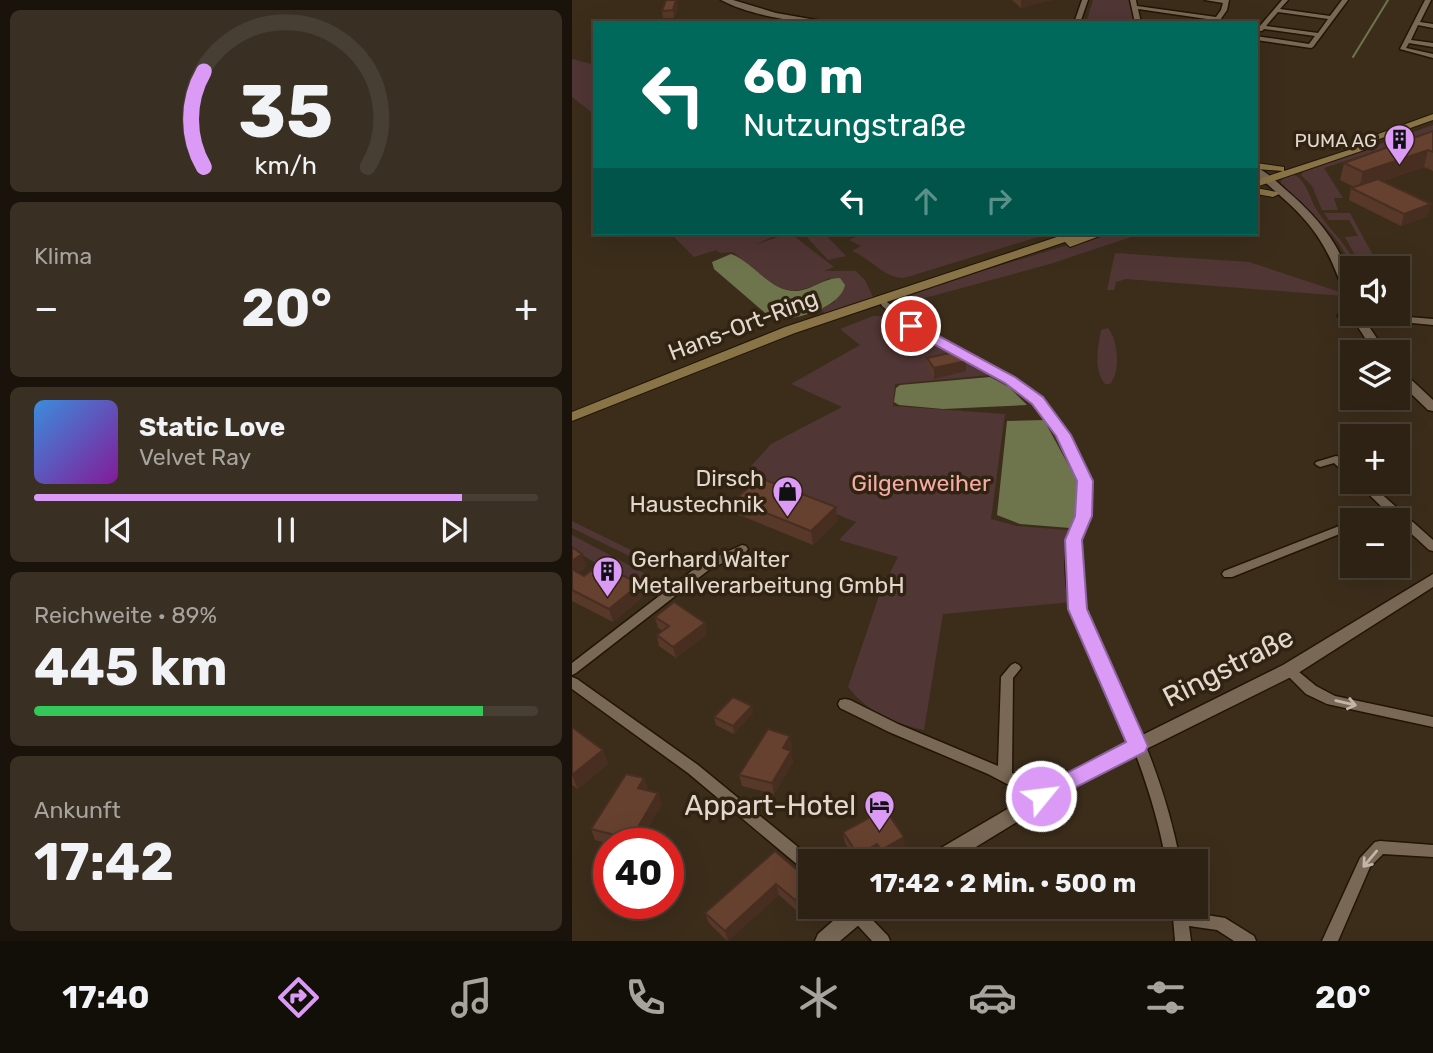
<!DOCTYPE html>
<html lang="de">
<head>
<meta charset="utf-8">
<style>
	body { margin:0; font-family:Rubik,sans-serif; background:#392f22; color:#f1f3f6; height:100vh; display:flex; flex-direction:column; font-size:26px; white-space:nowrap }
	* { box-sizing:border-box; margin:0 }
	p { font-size:23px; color:#a7a4a0 }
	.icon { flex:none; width:38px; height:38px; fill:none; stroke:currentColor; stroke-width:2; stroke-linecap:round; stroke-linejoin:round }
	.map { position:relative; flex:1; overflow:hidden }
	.side { display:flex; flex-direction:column; gap:10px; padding:10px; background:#19130b; width:572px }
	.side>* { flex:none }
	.top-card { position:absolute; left:21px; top:21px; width:665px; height:214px; border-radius:0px; box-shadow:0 7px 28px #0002,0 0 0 2px #483f34; background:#00695c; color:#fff; overflow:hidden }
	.tools { position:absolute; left:768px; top:256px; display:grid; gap:14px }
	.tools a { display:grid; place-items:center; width:70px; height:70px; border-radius:0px; background:#2d2214; box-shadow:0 7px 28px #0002,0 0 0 2px #483f34; font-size:35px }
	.speed { position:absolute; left:21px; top:828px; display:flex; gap:14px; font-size:35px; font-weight:700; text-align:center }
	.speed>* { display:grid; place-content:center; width:91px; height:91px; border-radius:50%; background:#2d2214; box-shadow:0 7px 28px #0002,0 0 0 2px #483f34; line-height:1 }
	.speed .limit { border:10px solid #d22; background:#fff; color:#111 }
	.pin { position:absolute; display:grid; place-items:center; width:60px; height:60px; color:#fff; margin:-30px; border:4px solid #fff; border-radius:50%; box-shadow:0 2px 7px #0007 }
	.me { position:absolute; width:77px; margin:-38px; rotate:61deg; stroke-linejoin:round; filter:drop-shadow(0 0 5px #0008) }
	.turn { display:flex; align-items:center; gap:24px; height:147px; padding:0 35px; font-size:32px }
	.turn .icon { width:91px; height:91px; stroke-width:2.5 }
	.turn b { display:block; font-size:49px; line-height:60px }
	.lanes { display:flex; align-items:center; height:66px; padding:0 35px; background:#0003; justify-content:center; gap:35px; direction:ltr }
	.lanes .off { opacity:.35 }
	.big { font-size:52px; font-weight:700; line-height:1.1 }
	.side .widget { flex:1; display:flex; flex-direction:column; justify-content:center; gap:10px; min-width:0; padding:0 24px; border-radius:10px; background:#392f22 }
	.side .dial { align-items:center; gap:0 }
	.dial svg { height:182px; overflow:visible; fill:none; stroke:#483f34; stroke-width:7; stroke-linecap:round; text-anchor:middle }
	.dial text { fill:#f1f3f6; stroke:none }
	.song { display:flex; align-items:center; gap:21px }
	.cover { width:84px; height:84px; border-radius:10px; background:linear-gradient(135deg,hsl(210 70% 55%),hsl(290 70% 35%)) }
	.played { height:7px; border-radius:4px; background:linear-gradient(90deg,#da9af6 85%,#483f34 85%) }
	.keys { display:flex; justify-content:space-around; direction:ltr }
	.heat { display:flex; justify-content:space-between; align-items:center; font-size:38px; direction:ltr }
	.charge { height:10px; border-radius:5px; background:linear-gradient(90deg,#34c759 89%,#483f34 0) }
	.trip { position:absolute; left:226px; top:849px; width:410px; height:70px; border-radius:0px; background:#2d2214; box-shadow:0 7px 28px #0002,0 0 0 2px #483f34; font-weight:700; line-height:70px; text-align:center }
	.menu { display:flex; height:112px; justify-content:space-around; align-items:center; background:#120e08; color:#a7a4a0 }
	.menu .icon { width:49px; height:49px }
	.menu .on { color:#da9af6 }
	.menu b { font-size:32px; color:#f1f3f6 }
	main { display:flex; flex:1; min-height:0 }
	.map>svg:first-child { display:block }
	.green { fill:#503634 }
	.water { fill:#6e744c }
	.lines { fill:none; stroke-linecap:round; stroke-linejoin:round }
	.stream { stroke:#6e744c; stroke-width:2 }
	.minor-casing { stroke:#221504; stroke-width:3 }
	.tertiary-casing { stroke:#221504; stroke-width:3 }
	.secondary-casing { stroke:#221504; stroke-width:2 }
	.minor { fill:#796855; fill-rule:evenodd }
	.tertiary { fill:#796855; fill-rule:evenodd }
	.secondary { fill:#897447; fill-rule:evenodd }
	.wall { fill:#583828 }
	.shaded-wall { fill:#472e21 }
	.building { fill:#66412f; stroke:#472e21; stroke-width:2 }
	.oneway { stroke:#c2b6aa }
	.route { fill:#da9af6; stroke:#8e64a0; stroke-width:2 }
	.labels { text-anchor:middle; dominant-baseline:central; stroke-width:7; stroke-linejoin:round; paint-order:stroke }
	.far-poi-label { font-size:19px; fill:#e2d8ce; stroke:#312312; text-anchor:end }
	.street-label { font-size:23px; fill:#e2d8ce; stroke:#312312 }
	.poi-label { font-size:23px; fill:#e2d8ce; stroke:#312312; text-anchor:end }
	.park-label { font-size:23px; fill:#f5aba5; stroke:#312312 }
	.near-street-label { font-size:28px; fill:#e2d8ce; stroke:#312312 }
	.near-poi-label { font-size:28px; fill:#e2d8ce; stroke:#312312; text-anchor:end }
</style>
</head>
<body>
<main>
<section class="side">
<div class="widget dial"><svg viewBox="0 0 100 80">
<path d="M14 69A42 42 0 1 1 86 69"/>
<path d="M14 69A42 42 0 0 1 14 27" stroke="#da9af6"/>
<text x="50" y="56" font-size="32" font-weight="700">35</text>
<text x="50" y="72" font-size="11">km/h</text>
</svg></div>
<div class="widget"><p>Klima</p>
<div class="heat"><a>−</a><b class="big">20°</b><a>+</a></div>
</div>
<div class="widget">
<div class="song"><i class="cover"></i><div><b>Static Love</b><p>Velvet Ray</p></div></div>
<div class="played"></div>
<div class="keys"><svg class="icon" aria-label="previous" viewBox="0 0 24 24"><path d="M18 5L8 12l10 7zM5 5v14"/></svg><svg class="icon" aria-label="pause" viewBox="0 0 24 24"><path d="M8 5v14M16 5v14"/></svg><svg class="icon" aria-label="next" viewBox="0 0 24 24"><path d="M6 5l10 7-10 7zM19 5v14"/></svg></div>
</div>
<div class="widget"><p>Reichweite · 89%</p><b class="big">445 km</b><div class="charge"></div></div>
<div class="widget"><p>Ankunft</p><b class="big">17:42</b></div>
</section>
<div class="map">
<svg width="861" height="941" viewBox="0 0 861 941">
	<rect width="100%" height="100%" fill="#3c2d1b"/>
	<!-- green -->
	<path class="green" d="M521 0H559L563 23H514Z
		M0 59 23 65V115L0 97Z
		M861 125V132L752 168 771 198H762L766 210H750L740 186 729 175 732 171Z
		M722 174C736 184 736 194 743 207 755 229 776 243 785 268H780C766 231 735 211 708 184L711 178Z
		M752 213H778L808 268H790L773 237 786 236 777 220H757Z
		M98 233H207L183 245 218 233 262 267 252 271H284L293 280 302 299 254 315 249 309 263 302 258 278C248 282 237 289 227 290 202 294 178 266 161 252L148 253 144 250 122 257Z
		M231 233H252L274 256 256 260Z
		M285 233H479L332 278C312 278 301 260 280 251L289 246 277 240 288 235Z
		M536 233H571L478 264 327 305 320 298Z
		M543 253 677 262 771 293 772 296 554 279 544 282 542 290H535Z
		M301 316H318L418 375 323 384 321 406 433 414 419 519 445 526 496 530 500 602 371 614 352 730C323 724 294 711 276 687L309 590 326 557 267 540 284 522 170 476 199 444 270 407 219 384 288 345 268 329Z
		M536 328C546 340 549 372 538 384H533C521 370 526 347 529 330Z
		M0 521 87 564 80 567 0 528Z
		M0 535 85 580 88 593 61 588 0 548Z"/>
	<!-- water -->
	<path class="water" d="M159 254C182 262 198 293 226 291 241 289 252 278 268 278L273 285C269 308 219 323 199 318L142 269 140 262Z
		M418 377 437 387 455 405 371 409 327 405 322 402 324 388 328 385Z
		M472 420 504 479V520L498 528 448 524 425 515 435 421Z"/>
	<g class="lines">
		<!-- stream -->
		<path class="stream" d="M781 57 816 0"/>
		<defs>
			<path id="minor" d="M510 0H516L508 23H502Z
				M558 0H564L565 6 644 17 649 10 651 3 633 0H657L655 10 646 23H640L642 20 566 9 569 23H563Z
				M710 0H716L708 9 758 16 770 0H776L741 47 739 48 684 40V36L737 44 743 36 692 29 690 31H686L688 26ZM706 12 756 19 746 33 694 26Z
				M853 0H859L848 22 861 24V28L846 25 839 40 861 43V47L837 43 834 48 861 54V58L828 49Z
				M313 301C321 305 327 312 334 317 341 323 348 328 356 332 418 367 467 378 503 446 511 461 520 478 519 496 519 510 512 523 508 537 502 561 506 592 513 615 522 642 538 666 550 691 576 746 597 802 608 861H594C583 801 562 745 537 691 524 662 504 635 498 604 494 584 492 561 496 540 499 525 508 511 509 495 509 465 488 431 469 410 442 379 402 364 366 345 345 334 327 321 310 306L309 304Z
				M801 314 861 319V325L798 319 797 317Z
				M764 456 768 457 780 469V477L776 476 762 463 748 467 743 464 744 462Z
				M783 481H795L861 540V551L857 550 819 515 806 520H790L791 517 812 509Z
				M780 521V529L660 577H652L650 574 652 571Z
				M170 545 174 546 176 549 174 552 138 569 4 673 0 675V663L130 563Z
				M443 663 447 665 449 668 441 678 440 773 474 792 476 796 474 800 469 802 416 774 317 732 268 708 266 704 268 700 273 699 278 700 326 724 426 766 429 677 439 665Z
				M717 665 721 667 744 686 763 696 861 717V727L755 704 734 694 713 673 711 670 713 667Z
				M0 677 5 679 126 765 243 861H238V873L233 871 116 773 0 689Z
				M808 841 861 845V857L811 854 798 867 766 941H750L788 858 803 842Z
				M600 906H616V912L653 918 682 936 684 941H662L645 930 617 926 619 941H603Z
				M278 907H288L316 936 318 941H300L278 917 275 912Z"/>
			<path id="tertiary" d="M149 0H161L204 13 261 23C227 23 179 16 149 0Z
				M684 167C695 172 705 182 714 190 748 219 780 256 780 303L774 300C754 236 735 217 684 175Z
				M780 306V313L778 315 787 320 794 319 792 313H804L807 321 796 325 814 352H802L786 327 768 318 766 316 769 310Z
				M826 370 830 371 861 400V411L856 410 826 381Z
				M861 574V587L723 675 522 775 381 861H354L357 855 510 765 711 665Z
				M278 906H304L301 913 268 941H243L246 934Z"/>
			<path id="secondary" d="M861 114V120L796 143 787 141Z
				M795 144 804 146 684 187V180L711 171 684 169V163L712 167V171Z
				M684 188 705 192 707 194 701 197 684 194Z
				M497 233H536L498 247 493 242 223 333 0 421V412L213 327Z"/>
		</defs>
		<!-- minor casing -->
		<use href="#minor" class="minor-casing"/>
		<!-- tertiary casing -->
		<use href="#tertiary" class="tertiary-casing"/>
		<!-- secondary casing -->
		<use href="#secondary" class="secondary-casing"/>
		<!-- minor -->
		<use href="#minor" class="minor"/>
		<!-- tertiary -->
		<use href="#tertiary" class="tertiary"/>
		<!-- secondary -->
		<use href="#secondary" class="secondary"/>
	</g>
	<!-- wall -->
	<path class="wall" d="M440 0H479L449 8Z
		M106 6 102 18H91L90 11Z
		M861 131V171L852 167 811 181 856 216 829 226 777 200 779 188 782 187 768 180 772 163Z
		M355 358 394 371 362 379 356 369Z
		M162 500 264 507 265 521 241 545 165 514Z
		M0 547 10 554 14 567 6 573 12 576 68 584 71 597 41 622 0 601Z
		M83 617 133 623 135 634 104 658 87 646 85 635 91 631 86 628Z
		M180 706 181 713 162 734 144 725 142 717Z
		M0 727 31 750 36 764 6 789 0 785Z
		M220 747 218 750 221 762 202 794 170 786 167 775Z
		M72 778 75 789 74 790 90 804 66 844H38L23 840 19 829Z
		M271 832 333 848 310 861 306 855 296 861H285L273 843Z
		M203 851 238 881V899L225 911 207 895 155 941 137 923 133 913Z"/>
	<!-- shaded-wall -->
	<path class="shaded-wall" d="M105 0 106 6 102 18 101 10Z
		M449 0H479L449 8Z
		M856 150 852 167 787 189 791 172Z
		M859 204 856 216 829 226 832 214Z
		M394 361V371L362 379V368Z
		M264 507 265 521 241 545 239 531Z
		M10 554 14 567 0 577V561Z
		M68 584 71 597 41 622 37 609Z
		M133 623 135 634 104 658 101 647Z
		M180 706 181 713 162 734 161 726Z
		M218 736 220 747 213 759 211 748Z
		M31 750 36 764 6 789 0 775Z
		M219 751 221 762 202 794 200 783Z
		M72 778 75 789 69 799 66 788Z
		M86 793 90 804 66 844H60L59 839Z
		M332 837 333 848 310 861 309 850Z
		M305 844 306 855 296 861H287L286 855Z
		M204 884 207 895 156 941 153 931Z
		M238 887V899L225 911 223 900Z"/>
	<!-- building -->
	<path class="building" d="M94 0H104L101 10 90 11Z
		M861 131V152L856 150 791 172 772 163Z
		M806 179 859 204 832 214 779 188Z
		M387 351 394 361 362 368 355 358Z
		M188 478 264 507 239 531 162 500Z
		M0 547 10 554 0 561Z
		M28 564 68 584 37 609 0 590V569L12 576Z
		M102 602 133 623 101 647 85 635 97 626 83 617Z
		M161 697 180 706 161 726 142 717Z
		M0 727 31 750 0 775Z
		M196 729 218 736 211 748 219 751 200 783 167 775Z
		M54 774 72 778 66 788 86 793 59 839 19 829Z
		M313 809 332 837 309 850 305 844 286 855 271 832Z
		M203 851 238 881V887L223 900 204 884 153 931 133 913Z"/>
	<!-- one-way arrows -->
	<defs><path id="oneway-shaft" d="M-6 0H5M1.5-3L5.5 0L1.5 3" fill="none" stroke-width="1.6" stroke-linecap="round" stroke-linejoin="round" transform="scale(1.75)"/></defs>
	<g class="oneway">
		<use href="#oneway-shaft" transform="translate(774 703) rotate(13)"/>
		<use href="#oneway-shaft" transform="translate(798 859) rotate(130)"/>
	</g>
	<!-- route -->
	<path class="route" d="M334 323H343L443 377 471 397 499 435 521 481 520 516 510 540 515 609 576 746 573 752 469 805 462 802 459 796 462 790 554 742 496 609 493 540 503 516 505 481 484 436 460 404 433 383 334 329Z"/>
	<!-- icons -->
	<defs>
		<symbol id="building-pin" viewBox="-11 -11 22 30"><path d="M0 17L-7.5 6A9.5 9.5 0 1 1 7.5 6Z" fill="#da9af6" stroke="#312312"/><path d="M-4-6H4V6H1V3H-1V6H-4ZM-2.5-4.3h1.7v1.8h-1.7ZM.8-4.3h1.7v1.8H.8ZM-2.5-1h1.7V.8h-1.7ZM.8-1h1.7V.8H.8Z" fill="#111"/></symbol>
		<symbol id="shop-pin" viewBox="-11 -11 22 30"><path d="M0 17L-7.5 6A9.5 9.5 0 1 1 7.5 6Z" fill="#da9af6" stroke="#312312"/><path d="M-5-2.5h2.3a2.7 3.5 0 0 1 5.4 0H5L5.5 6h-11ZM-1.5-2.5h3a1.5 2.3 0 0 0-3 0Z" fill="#111"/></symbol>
		<symbol id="hotel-pin" viewBox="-11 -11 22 30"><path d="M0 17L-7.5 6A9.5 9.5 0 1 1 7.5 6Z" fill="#da9af6" stroke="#312312"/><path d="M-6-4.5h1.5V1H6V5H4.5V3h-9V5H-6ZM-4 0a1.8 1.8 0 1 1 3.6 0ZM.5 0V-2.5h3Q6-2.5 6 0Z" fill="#111"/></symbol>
	</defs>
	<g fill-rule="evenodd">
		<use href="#building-pin" x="810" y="122" width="35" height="47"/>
		<use href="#shop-pin" x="198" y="474" width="35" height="47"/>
		<use href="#building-pin" x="18" y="554" width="35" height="47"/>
		<use href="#hotel-pin" x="290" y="788" width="35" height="47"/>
	</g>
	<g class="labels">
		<!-- far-poi labels -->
		<g class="far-poi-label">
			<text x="805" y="140">PUMA AG</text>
		</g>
		<!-- street labels -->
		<g class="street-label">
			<text transform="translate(171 325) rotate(-21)">Hans-Ort-Ring</text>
		</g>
		<!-- poi labels -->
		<g class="poi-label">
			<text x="192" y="478">Dirsch<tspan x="192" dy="26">Haustechnik</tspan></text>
			<text x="59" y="559" text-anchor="start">Gerhard Walter<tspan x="59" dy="26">Metallverarbeitung GmbH</tspan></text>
		</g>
		<!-- park labels -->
		<g class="park-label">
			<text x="349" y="483">Gilgenweiher</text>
		</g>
		<!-- near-street labels -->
		<g class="near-street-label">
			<text transform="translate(656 667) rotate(-27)">Ringstraße</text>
		</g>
		<!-- near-poi labels -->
		<g class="near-poi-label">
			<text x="284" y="805">Appart-Hotel</text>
		</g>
	</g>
</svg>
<div class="tools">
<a><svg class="icon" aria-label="sound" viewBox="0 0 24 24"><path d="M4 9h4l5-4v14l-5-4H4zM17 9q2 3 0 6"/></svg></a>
<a><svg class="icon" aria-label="layers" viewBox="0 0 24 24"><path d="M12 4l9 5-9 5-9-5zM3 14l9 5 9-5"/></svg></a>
<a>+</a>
<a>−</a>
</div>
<div class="speed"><div class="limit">40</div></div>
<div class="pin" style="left:339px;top:326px;background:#d93025"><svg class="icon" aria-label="arrive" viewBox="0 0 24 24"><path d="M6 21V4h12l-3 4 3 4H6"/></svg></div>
<svg class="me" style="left:469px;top:796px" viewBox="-20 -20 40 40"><circle r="17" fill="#da9af6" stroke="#fff" stroke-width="3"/><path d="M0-11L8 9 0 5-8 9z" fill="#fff"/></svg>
<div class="trip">17:42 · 2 Min. · 500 m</div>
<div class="top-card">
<div class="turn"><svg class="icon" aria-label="left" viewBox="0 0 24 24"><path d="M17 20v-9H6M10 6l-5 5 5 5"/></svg><div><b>60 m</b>Nutzungstraße</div></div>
<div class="lanes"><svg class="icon" aria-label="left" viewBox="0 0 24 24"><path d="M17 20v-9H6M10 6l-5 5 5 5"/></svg><svg class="icon off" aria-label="ahead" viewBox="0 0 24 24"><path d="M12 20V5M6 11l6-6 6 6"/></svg><svg class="icon off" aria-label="right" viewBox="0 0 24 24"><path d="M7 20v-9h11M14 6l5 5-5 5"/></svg></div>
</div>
</div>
</main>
<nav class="menu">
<b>17:40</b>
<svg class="icon on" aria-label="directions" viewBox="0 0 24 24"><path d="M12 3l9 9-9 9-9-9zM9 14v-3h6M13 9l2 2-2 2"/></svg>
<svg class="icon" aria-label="music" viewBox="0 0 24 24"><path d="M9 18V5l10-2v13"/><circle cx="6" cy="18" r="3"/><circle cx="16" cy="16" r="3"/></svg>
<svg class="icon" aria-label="phone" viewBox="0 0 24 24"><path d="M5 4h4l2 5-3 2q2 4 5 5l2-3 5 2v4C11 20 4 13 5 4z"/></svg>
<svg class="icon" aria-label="climate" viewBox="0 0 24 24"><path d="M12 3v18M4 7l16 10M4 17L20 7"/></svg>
<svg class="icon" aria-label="car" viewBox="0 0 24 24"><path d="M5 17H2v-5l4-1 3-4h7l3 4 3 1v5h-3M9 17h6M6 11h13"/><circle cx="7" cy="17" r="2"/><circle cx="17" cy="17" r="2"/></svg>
<svg class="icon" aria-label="filters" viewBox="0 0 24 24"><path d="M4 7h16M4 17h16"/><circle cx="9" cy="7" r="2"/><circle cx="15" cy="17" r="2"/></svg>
<b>20°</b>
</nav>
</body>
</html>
